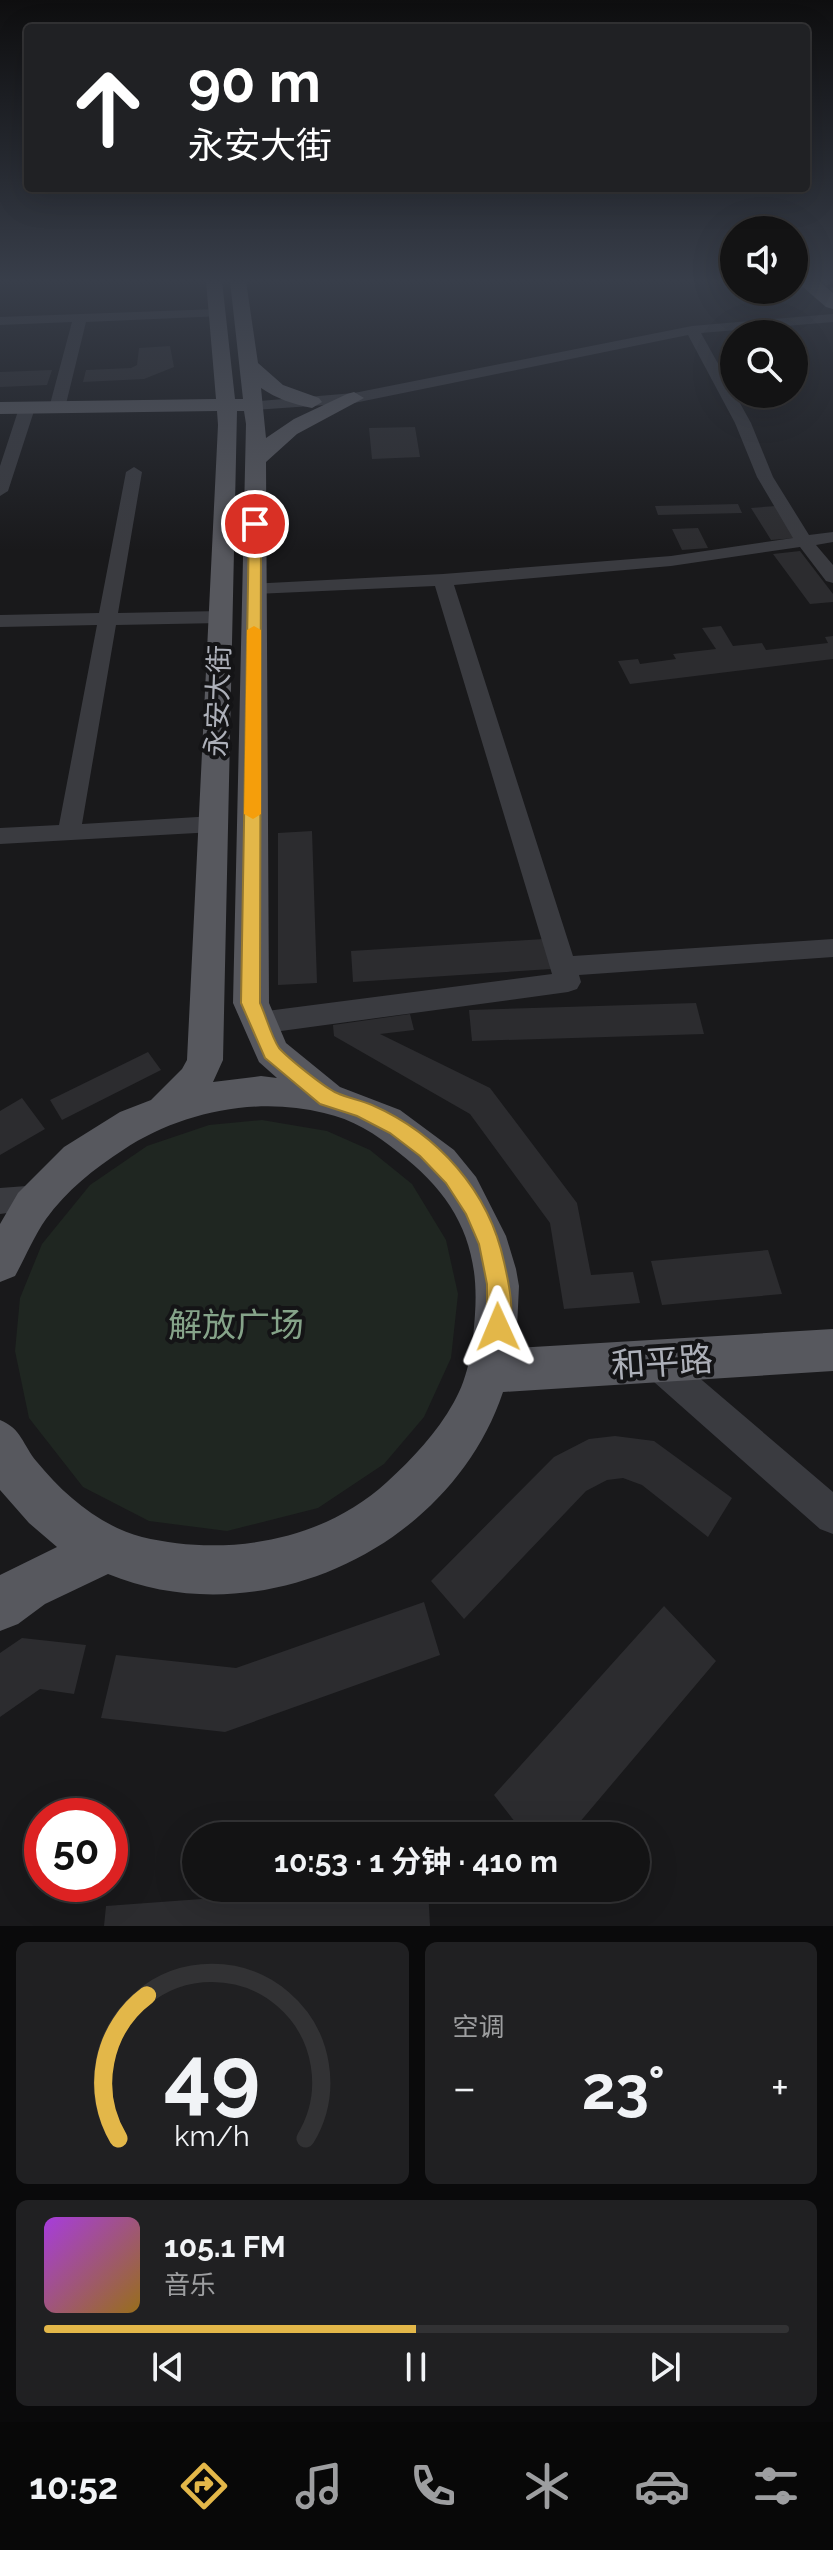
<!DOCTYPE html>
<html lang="zh">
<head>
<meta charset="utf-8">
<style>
	body { margin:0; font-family:Raleway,"Noto Sans SC",sans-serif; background:#202022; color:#f1f3f6; height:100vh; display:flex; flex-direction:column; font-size:30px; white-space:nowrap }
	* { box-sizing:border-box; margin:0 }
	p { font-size:26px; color:#9d9ea0 }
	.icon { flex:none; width:44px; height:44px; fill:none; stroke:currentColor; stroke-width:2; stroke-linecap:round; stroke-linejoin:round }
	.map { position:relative; height:1926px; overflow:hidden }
	.side { display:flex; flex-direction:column; gap:16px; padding:16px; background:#0a0a0b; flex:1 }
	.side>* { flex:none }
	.guide { position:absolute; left:24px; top:24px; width:786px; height:168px; border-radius:8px; box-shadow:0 8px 32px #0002,0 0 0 2px #323234; background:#202124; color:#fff; overflow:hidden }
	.controls { position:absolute; left:720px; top:216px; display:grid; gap:16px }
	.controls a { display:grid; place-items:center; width:88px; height:88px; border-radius:50%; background:#131314; box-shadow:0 8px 32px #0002,0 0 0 2px #323234; font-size:40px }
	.speed { position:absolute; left:24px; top:1798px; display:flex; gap:16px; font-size:40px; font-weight:700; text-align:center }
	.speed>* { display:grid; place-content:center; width:104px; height:104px; border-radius:50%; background:#131314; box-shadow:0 8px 32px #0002,0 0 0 2px #323234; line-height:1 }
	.speed .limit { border:12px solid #d22; background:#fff; color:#111 }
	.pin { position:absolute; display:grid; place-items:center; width:68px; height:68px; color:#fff; margin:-34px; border:4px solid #fff; border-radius:50%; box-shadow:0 2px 8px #0007 }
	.me { position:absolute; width:88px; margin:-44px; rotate:359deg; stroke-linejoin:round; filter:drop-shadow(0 0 6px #0008) }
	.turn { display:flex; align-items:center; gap:28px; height:168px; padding:0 32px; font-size:36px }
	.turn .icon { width:104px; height:104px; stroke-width:2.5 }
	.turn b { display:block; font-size:56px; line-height:68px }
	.big { font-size:60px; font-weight:700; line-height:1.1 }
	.side .card { flex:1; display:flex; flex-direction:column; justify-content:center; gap:12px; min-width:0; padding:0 28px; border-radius:12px; background:#202022 }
	.side .dial { align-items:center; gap:0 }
	.dial svg { height:208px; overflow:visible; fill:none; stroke:#323234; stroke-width:7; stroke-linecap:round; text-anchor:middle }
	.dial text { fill:#f1f3f6; stroke:none }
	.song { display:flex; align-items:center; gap:24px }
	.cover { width:96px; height:96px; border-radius:12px; background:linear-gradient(135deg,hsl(280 70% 55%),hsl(40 70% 35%)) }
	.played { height:8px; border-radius:4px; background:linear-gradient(90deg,#e3b749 50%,#323234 50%) }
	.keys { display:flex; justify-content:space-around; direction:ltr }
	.heat { display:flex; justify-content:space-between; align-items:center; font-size:44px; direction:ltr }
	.side .tiles { flex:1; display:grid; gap:16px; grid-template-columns:1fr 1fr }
	.card:last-child { grid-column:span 2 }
	.trip { position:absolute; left:182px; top:1822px; width:468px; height:80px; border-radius:40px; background:#131314; box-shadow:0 8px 32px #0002,0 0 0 2px #323234; font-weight:700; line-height:80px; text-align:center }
	.tabs { display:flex; height:128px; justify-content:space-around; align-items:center; background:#080808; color:#9d9ea0 }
	.tabs .icon { width:56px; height:56px }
	.tabs .on { color:#e3b749 }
	.tabs b { font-size:36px; color:#f1f3f6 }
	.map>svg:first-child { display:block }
	.green { fill:#1f2621 }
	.building { fill:#2c2c2f }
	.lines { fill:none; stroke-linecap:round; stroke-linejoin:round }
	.minor { fill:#3a3b40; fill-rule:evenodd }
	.major { fill:#57585e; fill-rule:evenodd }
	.highway { fill:#676970; fill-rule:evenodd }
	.rail { stroke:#4e4f55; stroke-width:3; stroke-dasharray:6 4; stroke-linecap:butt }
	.route { fill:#e3b749; stroke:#94772f; stroke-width:2 }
	.slow { fill:#f59e0b }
	.labels { text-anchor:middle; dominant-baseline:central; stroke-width:8; stroke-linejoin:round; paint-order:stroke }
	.street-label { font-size:28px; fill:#adb0b9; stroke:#141416 }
	.near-park-label { font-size:34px; fill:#85a389; stroke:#141416 }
	.near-street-label { font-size:34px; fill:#adb0b9; stroke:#141416 }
</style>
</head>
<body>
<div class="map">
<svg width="833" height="1926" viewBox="0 0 833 1926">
	<rect width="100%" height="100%" fill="#19191b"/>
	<!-- green -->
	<path class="green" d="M262 1120 327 1131 370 1150 412 1184 446 1240 458 1294 451 1358 424 1417 384 1464 318 1508 227 1531 149 1521 83 1487 29 1418 15 1351 20 1298 42 1244 90 1185 147 1146 209 1125Z"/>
	<!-- building -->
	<path class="building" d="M170 346 174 367 144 379 83 382 86 370 131 368 137 365 139 348Z
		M52 370 47 385 0 387V372Z
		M415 427 420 457 372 459 369 428Z
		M738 504 742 513 658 515 655 506Z
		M776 506 796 538 771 540 751 508Z
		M698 528 708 548 682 550 672 529Z
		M800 551 833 594V602L810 604 773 554Z
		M721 626 733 646 762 643 766 650 828 643 825 637 833 636V659L630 684 618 661 638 659 640 664 676 659 673 654 716 649 702 628Z
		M312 831 317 983 278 985V833Z
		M544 939 551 969 353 982 351 951Z
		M696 1003 704 1034 472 1041 469 1010Z
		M410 1014 414 1030 380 1034 490 1088 577 1203 591 1275 633 1272 640 1303 564 1309 550 1223 470 1114 334 1036 333 1025Z
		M148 1052 161 1070 62 1120 50 1100Z
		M22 1098 45 1129 0 1155V1111Z
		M768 1250 782 1294 662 1305 651 1261Z
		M615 1436 654 1441 732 1498 708 1537 642 1485 623 1478 607 1480 586 1491 464 1619 431 1581 554 1457 589 1439Z
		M424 1602 440 1655 225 1732 101 1718 116 1655 236 1668Z
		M664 1606 716 1661 568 1836H526L494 1795Z
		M22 1638 86 1645 74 1694 40 1689 0 1717V1653Z
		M351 1888H428L430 1926H104L106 1906Z"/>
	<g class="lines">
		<!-- minor -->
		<path class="minor" d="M218 309 225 313 223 316 86 322 65 408 57 413 49 408 72 322 0 325V317Z
			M833 314V322L701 333 751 423 773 477 809 535 833 532V542L816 545 833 565V583L826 581 800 547 671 566 454 585 573 956 833 939V957L579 975 581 982 577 989 568 992 259 1034 249 1030 245 1023 249 1016 259 1012 552 974 435 586 255 594 248 592 246 588 248 584 443 574 671 556 793 538 757 477 735 423 688 335 354 403 254 410 249 408V402L354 393 692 326Z
			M27 403 35 408 8 491 0 496V466L19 408Z
			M134 467 142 472 118 613 221 611 231 617 221 623 116 625 82 824 214 816 222 818 226 824 222 830 214 832 0 844V828L59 825 97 625 0 627V615L99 613 126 472Z
			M40 1185 51 1189 55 1198 51 1207 0 1214V1188Z
			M657 1347 669 1352 833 1492V1534L820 1529 645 1374 640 1363 645 1352Z"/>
		<!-- major -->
		<path class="major" d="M206 281H222L235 399H243L230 281H246L258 363 283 385 319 398 322 402 312 408C293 404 277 399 261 388L266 438 294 419 347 394 354 392 364 398 297 434 266 462 269 1003 286 1043 340 1087 400 1110 454 1150 476 1177 506 1236 516 1269 519 1286 516 1348 833 1329V1371L503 1392C451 1548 261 1637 108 1574L45 1604 18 1624 0 1631V1575L57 1547 29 1523 0 1490V1420C22 1429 22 1444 37 1462 64 1495 100 1526 142 1537 225 1557 322 1542 387 1482 413 1458 436 1434 454 1402 469 1376 473 1345 475 1314 480 1243 454 1195 398 1152 376 1134 352 1119 324 1113 257 1096 180 1112 123 1150 95 1168 66 1191 46 1219 34 1236 25 1258 15 1276L0 1282V1224L18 1193 64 1147 120 1112 151 1100 182 1069 187 1060 218 425 217 411 0 414V402L216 399ZM237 411H244L246 424 233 1003 259 1062 277 1078 261 1076 213 1082 223 1060Z"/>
		<!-- highway -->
		<path class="highway" d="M796 281H819L833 293V309L826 307Z"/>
		<!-- rail -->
		<path class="rail" d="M823 281 833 290"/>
	</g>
	<!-- sky -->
	<linearGradient id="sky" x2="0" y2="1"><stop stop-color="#0e0e0f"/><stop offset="0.51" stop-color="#383e4a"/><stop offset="1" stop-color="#383e4a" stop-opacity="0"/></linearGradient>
	<rect width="833" height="551" fill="url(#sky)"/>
	<!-- route -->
	<path class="route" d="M255 520 261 524 260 1003C266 1016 271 1036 279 1048 288 1058 325 1088 337 1093 348 1098 360 1100 372 1105 438 1134 489 1191 504 1262 509 1284 516 1314 507 1335L498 1338 490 1335 487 1327V1284L479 1244 466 1214 446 1183 420 1156 390 1133 357 1116 320 1104 265 1058 241 1003 249 524Z"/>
	<!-- slow -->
	<path class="slow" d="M254 626 261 630V814L253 819 244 814 247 630Z"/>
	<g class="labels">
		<!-- street labels -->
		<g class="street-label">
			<text transform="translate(218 701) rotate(-88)">永安大街</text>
		</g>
		<!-- near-park labels -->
		<g class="near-park-label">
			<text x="236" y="1325">解放广场</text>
		</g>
		<!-- near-street labels -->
		<g class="near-street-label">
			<text transform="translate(662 1362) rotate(-4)">和平路</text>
		</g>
	</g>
</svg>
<div class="controls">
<a><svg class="icon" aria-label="sound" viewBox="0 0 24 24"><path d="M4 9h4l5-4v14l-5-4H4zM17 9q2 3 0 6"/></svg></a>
<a><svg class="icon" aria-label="search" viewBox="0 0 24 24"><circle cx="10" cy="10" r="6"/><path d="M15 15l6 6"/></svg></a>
</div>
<div class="speed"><div class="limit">50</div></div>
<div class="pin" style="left:255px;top:524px;background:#d93025"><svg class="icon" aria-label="arrive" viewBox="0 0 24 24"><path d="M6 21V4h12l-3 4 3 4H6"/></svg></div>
<svg class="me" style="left:498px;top:1327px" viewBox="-20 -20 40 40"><path d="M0-17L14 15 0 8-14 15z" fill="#e3b749" stroke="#fff" stroke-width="4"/></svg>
<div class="trip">10:53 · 1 分钟 · 410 m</div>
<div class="guide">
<div class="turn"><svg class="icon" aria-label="ahead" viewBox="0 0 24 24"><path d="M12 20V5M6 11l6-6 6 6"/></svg><div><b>90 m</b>永安大街</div></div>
</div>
</div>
<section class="side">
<div class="tiles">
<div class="card dial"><svg viewBox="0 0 100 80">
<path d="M14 69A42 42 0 1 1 86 69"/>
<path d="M14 69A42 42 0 0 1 25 14" stroke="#e3b749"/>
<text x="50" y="56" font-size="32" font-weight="700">49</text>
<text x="50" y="72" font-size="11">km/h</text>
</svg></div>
<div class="card"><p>空调</p>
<div class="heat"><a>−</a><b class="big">23°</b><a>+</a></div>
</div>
<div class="card">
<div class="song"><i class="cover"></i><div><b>105.1 FM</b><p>音乐</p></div></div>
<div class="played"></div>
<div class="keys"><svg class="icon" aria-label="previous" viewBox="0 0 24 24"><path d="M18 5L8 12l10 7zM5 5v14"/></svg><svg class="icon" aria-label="pause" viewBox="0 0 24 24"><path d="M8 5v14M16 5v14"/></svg><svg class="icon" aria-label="next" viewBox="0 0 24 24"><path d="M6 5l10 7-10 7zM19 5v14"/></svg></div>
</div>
</div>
</section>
<nav class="tabs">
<b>10:52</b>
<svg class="icon on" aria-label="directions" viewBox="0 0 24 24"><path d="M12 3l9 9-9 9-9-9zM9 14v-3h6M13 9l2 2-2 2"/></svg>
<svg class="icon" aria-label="music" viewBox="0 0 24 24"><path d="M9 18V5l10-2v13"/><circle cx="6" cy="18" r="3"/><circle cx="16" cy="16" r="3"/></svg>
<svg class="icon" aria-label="phone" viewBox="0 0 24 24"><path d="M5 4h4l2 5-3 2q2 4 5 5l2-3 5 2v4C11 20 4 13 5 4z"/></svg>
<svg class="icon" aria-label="climate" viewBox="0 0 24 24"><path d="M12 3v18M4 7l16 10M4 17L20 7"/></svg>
<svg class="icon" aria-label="car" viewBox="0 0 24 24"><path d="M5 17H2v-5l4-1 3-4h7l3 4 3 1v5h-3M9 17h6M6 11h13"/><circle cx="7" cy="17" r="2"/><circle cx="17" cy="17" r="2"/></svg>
<svg class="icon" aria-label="filters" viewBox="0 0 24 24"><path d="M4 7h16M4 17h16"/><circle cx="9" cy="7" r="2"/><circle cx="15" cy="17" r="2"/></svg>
</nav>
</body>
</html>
